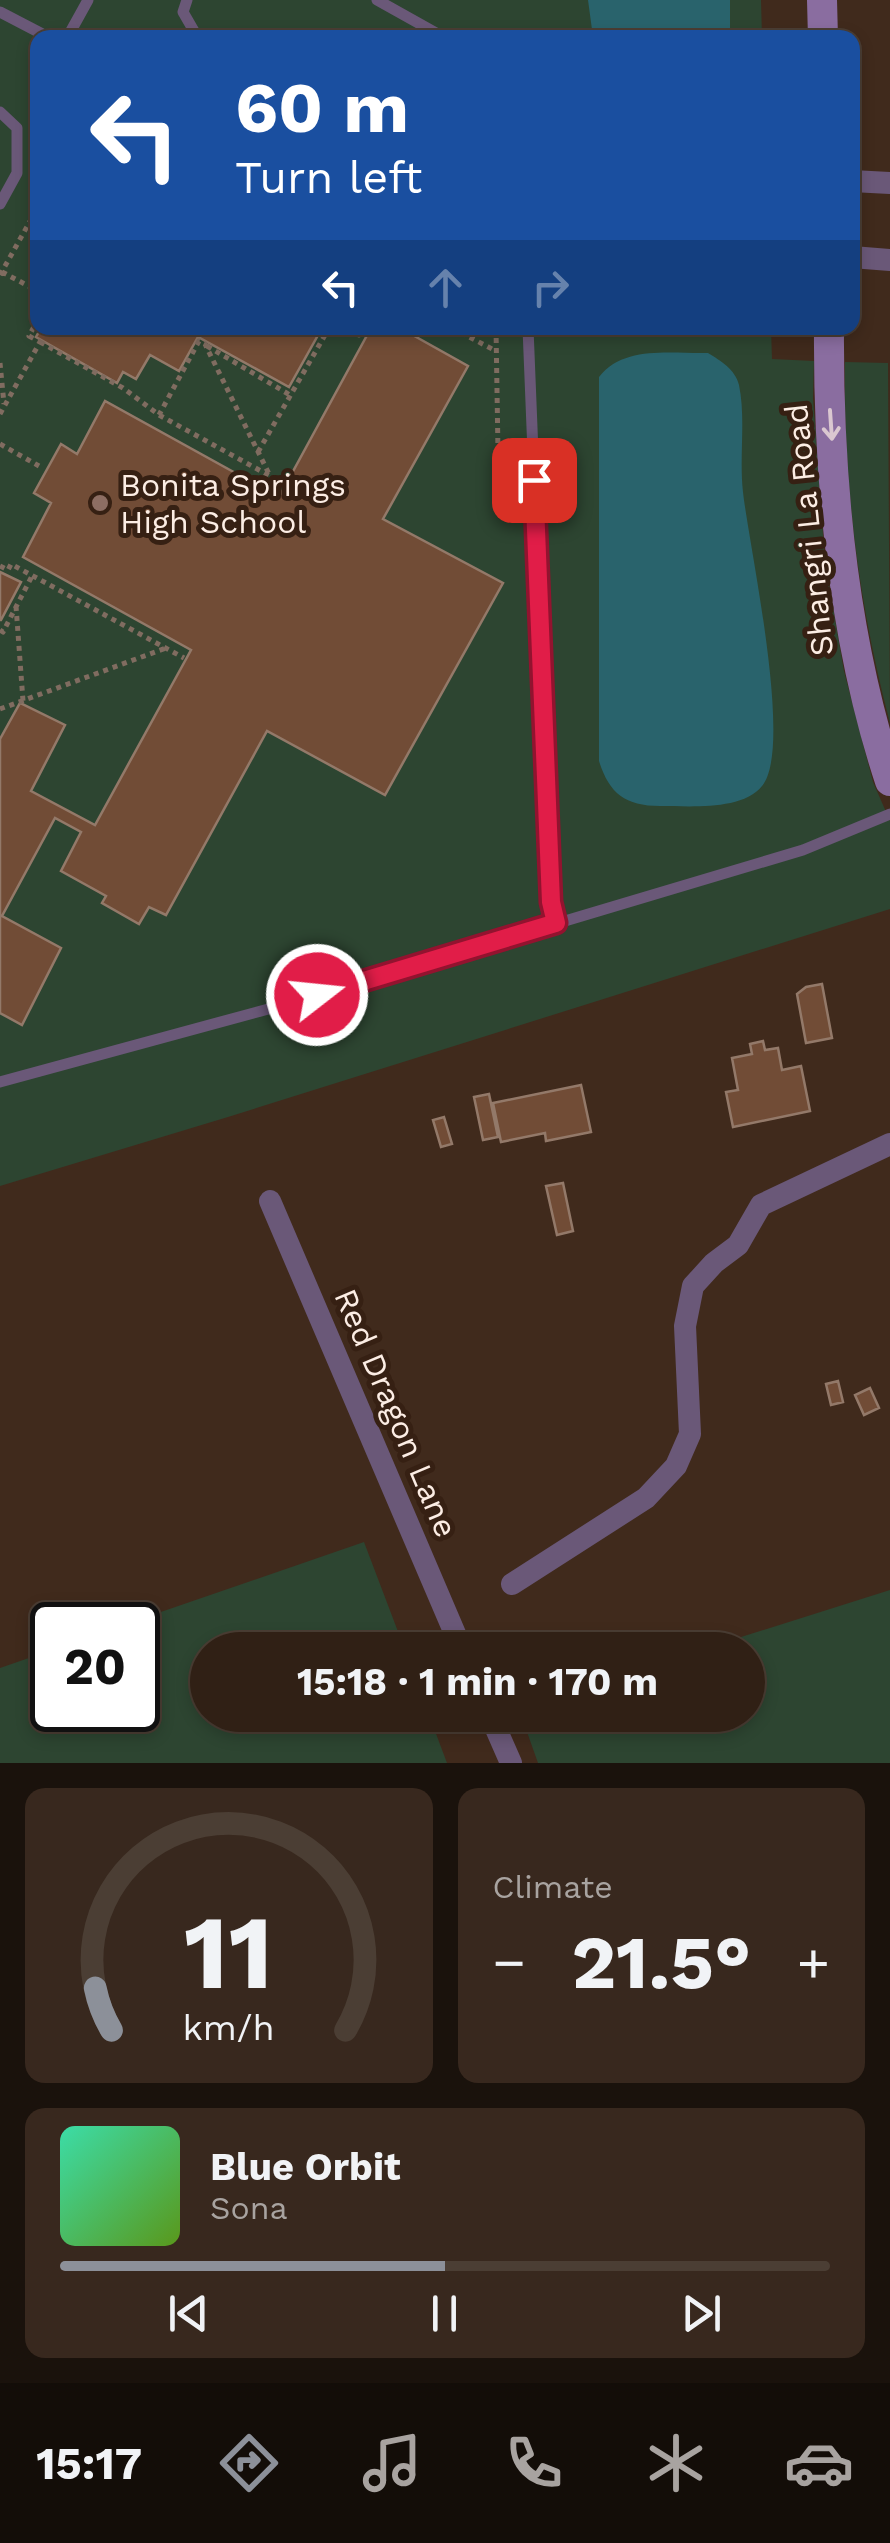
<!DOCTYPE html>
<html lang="en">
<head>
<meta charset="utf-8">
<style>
	body { margin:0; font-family:"Work Sans",sans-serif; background:#38281e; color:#f1f3f6; height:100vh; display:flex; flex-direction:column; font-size:38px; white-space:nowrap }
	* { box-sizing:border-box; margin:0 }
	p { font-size:32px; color:#a8a3a0 }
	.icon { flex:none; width:55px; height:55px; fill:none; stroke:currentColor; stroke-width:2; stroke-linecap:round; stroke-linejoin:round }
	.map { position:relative; height:1763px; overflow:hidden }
	.side { display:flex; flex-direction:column; gap:25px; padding:25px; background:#1a120c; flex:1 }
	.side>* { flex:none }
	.banner { position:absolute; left:30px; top:30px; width:830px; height:305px; border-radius:20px; box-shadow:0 5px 15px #0003,0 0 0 2px #4b3e34; background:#1a4fa0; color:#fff; overflow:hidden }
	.speed { position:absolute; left:30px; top:1602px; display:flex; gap:20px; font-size:50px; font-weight:700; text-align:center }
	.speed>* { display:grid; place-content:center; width:130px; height:130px; border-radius:50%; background:#302015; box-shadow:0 5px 15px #0003,0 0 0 2px #4b3e34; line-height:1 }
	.speed .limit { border:5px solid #111; border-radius:15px; background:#fff; color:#111 }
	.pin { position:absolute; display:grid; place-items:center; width:85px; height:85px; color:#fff; margin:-42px; border-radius:20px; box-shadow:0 5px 15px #0006 }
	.me { position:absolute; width:110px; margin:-55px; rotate:74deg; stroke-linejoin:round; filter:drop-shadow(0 0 8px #0008) }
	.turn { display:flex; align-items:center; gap:35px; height:210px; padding:0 40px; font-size:45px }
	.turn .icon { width:130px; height:130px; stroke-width:2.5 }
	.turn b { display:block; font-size:70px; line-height:85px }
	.lanes { display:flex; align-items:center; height:95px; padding:0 40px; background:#0003; justify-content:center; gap:50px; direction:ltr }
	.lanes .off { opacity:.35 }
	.big { font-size:75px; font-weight:700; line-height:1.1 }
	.side .widget { flex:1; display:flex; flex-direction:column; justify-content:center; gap:15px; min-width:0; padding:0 35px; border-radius:20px; background:#38281e }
	.side .dial { align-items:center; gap:0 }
	.dial svg { height:260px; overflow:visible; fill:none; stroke:#4b3e34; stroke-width:7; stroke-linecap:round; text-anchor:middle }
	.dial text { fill:#f1f3f6; stroke:none }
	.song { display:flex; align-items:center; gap:30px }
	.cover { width:120px; height:120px; border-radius:15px; background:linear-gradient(135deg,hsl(160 70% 55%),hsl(90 70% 35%)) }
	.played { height:10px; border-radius:5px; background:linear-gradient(90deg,#8c9099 50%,#4b3e34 50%) }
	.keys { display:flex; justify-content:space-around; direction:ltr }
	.heat { display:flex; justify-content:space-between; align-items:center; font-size:55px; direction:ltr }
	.side .tiles { flex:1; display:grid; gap:25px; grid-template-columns:1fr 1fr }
	.widget:last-child { grid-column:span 2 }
	.trip { position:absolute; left:190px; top:1632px; width:575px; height:100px; border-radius:50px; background:#302015; box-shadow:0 5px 15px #0003,0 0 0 2px #4b3e34; font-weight:700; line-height:100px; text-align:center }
	.menu { display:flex; height:160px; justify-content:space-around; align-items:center; background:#130d08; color:#a8a3a0 }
	.menu .icon { width:70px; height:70px }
	.menu .on { color:#8c9099 }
	.menu b { font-size:45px; color:#f1f3f6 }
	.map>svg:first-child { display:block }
	.green { fill:#2d4531 }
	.water { fill:#29636c }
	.building { fill:#714c36; stroke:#937969; stroke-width:2.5 }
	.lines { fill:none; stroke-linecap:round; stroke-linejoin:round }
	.path { stroke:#806c60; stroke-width:5; stroke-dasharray:5 5; stroke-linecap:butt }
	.lane { stroke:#6a5878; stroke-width:11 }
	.street { stroke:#6a5878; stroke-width:22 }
	.secondary { stroke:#8a6da0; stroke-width:30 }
	.oneway { stroke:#dac7d0 }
	.route-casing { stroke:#92132f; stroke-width:25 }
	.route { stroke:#e11d48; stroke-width:18 }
	.education-dot { fill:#8d6e63; stroke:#362013; stroke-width:4 }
	.labels { text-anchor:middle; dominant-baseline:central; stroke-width:10; stroke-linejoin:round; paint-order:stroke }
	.poi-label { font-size:32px; fill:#fcede4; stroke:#362013; text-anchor:start }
	.street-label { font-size:32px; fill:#fcede4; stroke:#362013 }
</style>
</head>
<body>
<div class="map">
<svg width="890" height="1763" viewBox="0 0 890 1763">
	<rect width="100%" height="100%" fill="#402a1c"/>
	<!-- green -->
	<path class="green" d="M0 0H761L762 37 38 38V328H771L772 359 814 361 813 398 825 562 844 671 873 782 890 821V909L228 1117 0 1186Z
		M845 362 888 363 890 723C859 606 843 483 845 362Z
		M364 1542 405 1650H208V1715H429L447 1763H0V1668L52 1650V1710H138V1625H123Z
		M890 1590V1763H538L521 1715H748V1650H700Z"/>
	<!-- water -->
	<path class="water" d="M588 0H730V37H593Z
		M708 353C721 361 735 369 739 385 746 419 739 457 743 492 749 546 794 748 762 786 742 811 689 806 660 806 625 806 609 793 599 761V377C624 345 671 354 708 353Z"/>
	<!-- building -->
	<path class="building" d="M41 328H322L289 387 198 337 179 371 150 355 136 379 123 372 117 383 36 337Z
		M371 328H400L468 366 383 519 503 583 385 795 267 731 166 915 149 907 139 924 102 903 106 896 61 871 81 832 55 818 2 916 61 948 22 1025 0 1013V739L20 703 65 725 31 791 95 825 191 650 23 557 51 503 34 493 61 444 77 454 105 401 279 497Z
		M0 572 21 582 1 620H0Z
		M822 984 832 1038 806 1043 797 994 806 987Z
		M763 1041 765 1050 778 1048 782 1070 801 1066 810 1111 733 1127 726 1092 738 1090 732 1058 752 1054 750 1044Z
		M581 1085 591 1132 546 1141 545 1133 501 1142 493 1103Z
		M489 1094 498 1137 483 1140 474 1097Z
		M444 1117 452 1144 441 1147 433 1120Z
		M563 1183 573 1231 557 1235 546 1186Z
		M838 1381 843 1402 831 1405 826 1384Z
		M870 1388 879 1408 864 1415 855 1395Z"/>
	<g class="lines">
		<!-- path -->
		<path class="path" d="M2 272 38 291
			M0 275 38 207
			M346 328 359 335 363 328
			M452 328 496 351
			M496 328 499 514
			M40 342 123 388 159 415 270 476 205 344 199 341 159 415
			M207 346 290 395
			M0 363 4 404
			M0 414 40 342 29 336 38 319
			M0 444 39 466
			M258 452 329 328
			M0 566 8 570 11 564 184 658
			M16 606 23 701
			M0 630 3 632 32 576
			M0 709 166 648"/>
		<!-- lane -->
		<path class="lane" d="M187 0 183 12 198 38
			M377 0 445 38
			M0 12 50 38
			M67 38 88 0
			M0 112 17 128V173L0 204
			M528 328 551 901 556 923
			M0 1082 283 1005 803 850 890 814"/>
		<!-- street -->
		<path class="street" d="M852 181 890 183
			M852 257 890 260
			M270 1201 462 1650
			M512 1584 646 1498 676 1466 690 1434 685 1326 693 1286 714 1263 738 1245 761 1205 890 1144
			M490 1715 511 1763"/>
		<!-- secondary -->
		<path class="secondary" d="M822 0 823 38
			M829 328C828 479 842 636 890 781"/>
	</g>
	<!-- one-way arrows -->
	<defs><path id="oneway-shaft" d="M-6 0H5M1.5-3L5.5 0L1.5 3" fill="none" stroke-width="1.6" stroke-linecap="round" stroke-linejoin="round" transform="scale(2.5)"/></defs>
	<use class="oneway" href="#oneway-shaft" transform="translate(831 425) rotate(86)"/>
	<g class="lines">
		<defs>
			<path id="route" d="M317 995 556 923 551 902 534 480"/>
		</defs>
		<!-- route casing -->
		<use href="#route" class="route-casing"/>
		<!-- route -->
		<use href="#route" class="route"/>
	</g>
	<!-- markers -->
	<circle class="education-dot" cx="100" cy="503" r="10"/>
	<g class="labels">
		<!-- poi labels -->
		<g class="poi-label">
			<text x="120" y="485">Bonita Springs<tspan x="120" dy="37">High School</tspan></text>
		</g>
		<!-- street labels -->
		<g class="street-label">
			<text transform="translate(809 530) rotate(-96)">Shangri La Road</text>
			<text transform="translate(396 1413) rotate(67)">Red Dragon Lane</text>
		</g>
	</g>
</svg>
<div class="speed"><div class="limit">20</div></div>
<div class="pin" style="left:534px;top:480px;background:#d93025"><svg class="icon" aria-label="arrive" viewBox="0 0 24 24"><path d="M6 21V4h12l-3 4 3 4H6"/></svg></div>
<svg class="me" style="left:317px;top:995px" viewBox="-20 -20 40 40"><circle r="17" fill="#e11d48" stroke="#fff" stroke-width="3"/><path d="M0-11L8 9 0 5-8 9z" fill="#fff"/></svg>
<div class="trip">15:18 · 1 min · 170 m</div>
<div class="banner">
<div class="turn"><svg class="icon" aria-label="left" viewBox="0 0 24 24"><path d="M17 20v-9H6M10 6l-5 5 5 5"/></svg><div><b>60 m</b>Turn left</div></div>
<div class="lanes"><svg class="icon" aria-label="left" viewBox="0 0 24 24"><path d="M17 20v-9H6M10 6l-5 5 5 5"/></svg><svg class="icon off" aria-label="ahead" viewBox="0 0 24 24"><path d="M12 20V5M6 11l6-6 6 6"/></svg><svg class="icon off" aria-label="right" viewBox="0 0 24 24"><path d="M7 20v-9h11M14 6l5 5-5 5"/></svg></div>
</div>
</div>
<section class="side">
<div class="tiles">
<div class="widget dial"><svg viewBox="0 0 100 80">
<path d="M14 69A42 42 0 1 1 86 69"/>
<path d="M14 69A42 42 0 0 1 9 56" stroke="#8c9099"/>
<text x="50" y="56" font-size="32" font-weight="700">11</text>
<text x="50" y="72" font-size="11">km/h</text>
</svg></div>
<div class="widget"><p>Climate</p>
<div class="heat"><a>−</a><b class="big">21.5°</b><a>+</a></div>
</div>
<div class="widget">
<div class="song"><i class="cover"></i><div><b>Blue Orbit</b><p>Sona</p></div></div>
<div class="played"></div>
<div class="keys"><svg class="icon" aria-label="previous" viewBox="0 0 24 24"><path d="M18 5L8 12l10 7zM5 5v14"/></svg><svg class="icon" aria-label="pause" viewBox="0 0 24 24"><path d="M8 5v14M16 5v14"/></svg><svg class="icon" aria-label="next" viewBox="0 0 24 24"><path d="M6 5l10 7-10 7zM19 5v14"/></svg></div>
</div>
</div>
</section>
<nav class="menu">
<b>15:17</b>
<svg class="icon on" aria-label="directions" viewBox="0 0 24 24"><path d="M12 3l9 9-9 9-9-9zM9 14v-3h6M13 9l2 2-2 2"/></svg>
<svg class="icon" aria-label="music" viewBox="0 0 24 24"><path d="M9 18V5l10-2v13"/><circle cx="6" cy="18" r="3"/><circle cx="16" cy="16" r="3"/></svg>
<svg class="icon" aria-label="phone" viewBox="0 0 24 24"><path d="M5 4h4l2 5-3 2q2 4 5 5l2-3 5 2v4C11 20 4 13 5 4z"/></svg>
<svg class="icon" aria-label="climate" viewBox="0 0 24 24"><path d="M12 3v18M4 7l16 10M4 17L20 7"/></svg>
<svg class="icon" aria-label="car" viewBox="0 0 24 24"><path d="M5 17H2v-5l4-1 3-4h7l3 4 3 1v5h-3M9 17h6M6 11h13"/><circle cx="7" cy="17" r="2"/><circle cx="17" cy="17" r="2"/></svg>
</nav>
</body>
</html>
